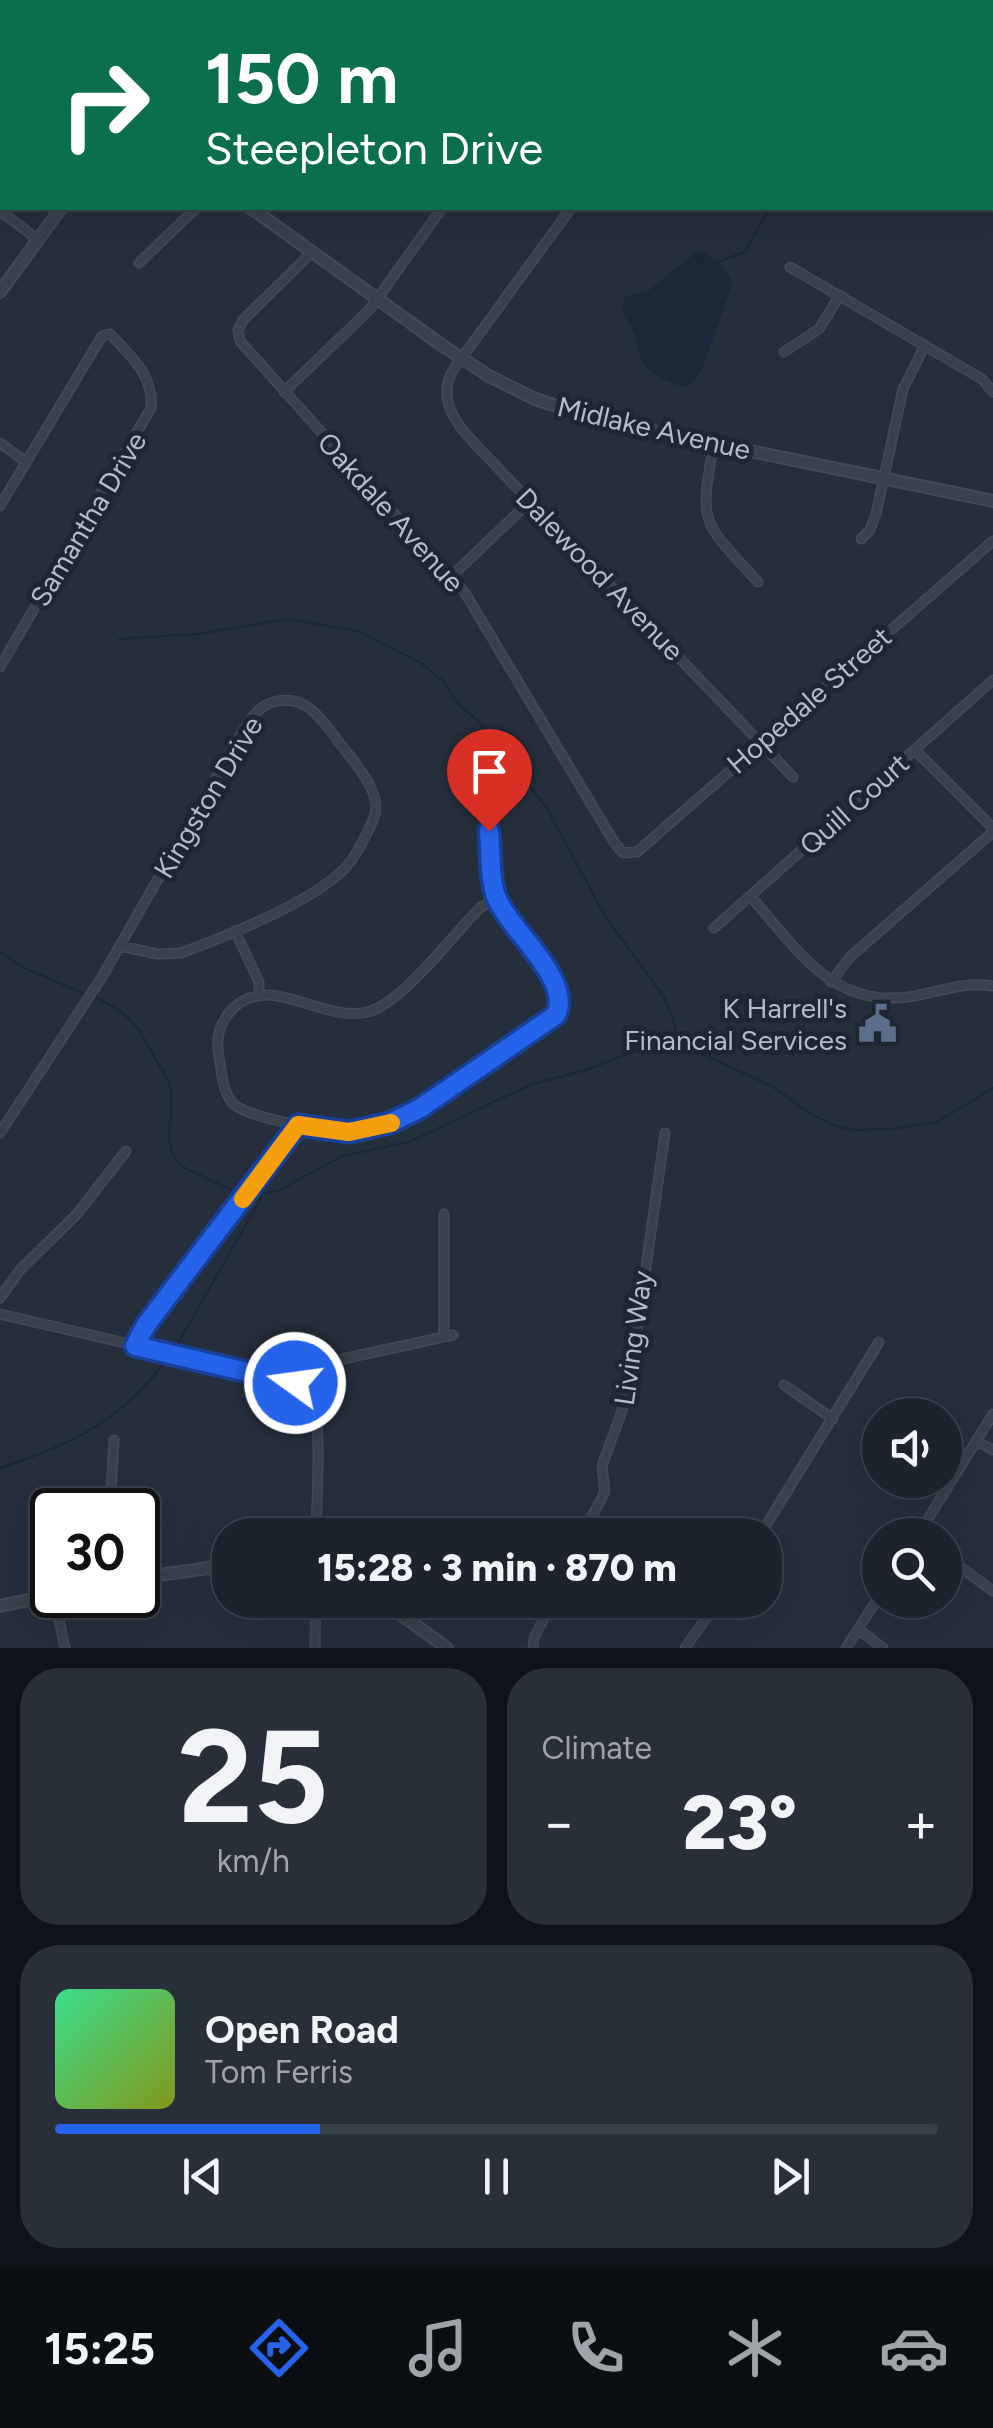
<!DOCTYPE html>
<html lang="en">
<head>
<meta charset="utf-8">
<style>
	body { margin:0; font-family:Figtree,sans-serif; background:#292f39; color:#f1f3f6; height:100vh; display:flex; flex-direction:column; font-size:38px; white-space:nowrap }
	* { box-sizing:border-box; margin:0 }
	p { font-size:32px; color:#a0a4aa }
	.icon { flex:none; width:55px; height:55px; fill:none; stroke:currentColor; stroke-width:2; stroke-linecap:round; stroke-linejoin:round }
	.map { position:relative; height:1648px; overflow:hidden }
	.details { display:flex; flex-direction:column; gap:20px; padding:20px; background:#0f1319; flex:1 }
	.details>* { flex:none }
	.top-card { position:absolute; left:0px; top:0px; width:995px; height:210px; box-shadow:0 10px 40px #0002,0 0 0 2px #3a4049; background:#0b6e4f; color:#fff; overflow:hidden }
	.controls { position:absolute; left:862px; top:1398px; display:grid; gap:20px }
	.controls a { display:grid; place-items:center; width:100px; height:100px; border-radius:50%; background:#1c232d; box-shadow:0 10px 40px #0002,0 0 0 2px #3a4049; font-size:50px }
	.speed { position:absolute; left:30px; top:1488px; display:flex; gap:20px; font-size:50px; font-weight:700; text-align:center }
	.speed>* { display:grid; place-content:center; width:130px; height:130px; border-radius:50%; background:#1c232d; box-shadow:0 10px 40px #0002,0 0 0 2px #3a4049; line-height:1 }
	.speed .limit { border:5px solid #111; border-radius:15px; background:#fff; color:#111 }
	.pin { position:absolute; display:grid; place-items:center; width:85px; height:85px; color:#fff; margin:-102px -42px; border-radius:50% 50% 50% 0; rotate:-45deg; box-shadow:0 0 10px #0007 }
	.pin .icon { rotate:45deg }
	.me { position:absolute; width:110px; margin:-55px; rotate:284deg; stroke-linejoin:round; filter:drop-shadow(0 0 8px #0008) }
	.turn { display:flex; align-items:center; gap:35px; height:210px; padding:0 40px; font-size:45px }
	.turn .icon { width:130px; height:130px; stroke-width:2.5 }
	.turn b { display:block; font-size:70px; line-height:85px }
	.big { font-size:75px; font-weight:800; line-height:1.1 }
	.details .widget { flex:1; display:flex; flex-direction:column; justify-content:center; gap:15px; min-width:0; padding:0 35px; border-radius:40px; background:#292f39 }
	.details .dial { align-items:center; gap:0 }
	.dial b { font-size:130px; line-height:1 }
	.song { display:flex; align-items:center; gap:30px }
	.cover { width:120px; height:120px; border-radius:15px; background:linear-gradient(135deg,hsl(150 70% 55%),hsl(70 70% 35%)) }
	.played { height:10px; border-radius:5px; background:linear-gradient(90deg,#2563eb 30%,#3a4049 30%) }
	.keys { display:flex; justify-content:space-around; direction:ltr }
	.heat { display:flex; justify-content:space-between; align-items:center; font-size:55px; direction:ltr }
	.details .tiles { flex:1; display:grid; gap:20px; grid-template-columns:1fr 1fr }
	.widget:last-child { grid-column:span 2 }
	.trip { position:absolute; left:212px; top:1518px; width:570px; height:100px; border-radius:40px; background:#1c232d; box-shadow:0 10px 40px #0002,0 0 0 2px #3a4049; font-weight:800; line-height:100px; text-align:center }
	.menu { display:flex; height:160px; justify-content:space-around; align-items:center; background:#0b0e12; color:#a0a4aa }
	.menu .icon { width:70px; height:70px }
	.menu .current { color:#2563eb }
	.menu b { font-size:45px; color:#f1f3f6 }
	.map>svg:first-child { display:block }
	.water { fill:#192739 }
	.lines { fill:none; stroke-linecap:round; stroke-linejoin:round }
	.stream { stroke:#192739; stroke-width:2.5 }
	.minor-casing { stroke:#424a55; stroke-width:11 }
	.tertiary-casing { stroke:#424a55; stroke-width:14 }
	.minor { stroke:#39414c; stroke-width:8 }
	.tertiary { stroke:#39414c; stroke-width:10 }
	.route-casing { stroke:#184099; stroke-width:25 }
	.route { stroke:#2563eb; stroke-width:18 }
	.slow { stroke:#f59e0b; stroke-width:18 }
	.labels { text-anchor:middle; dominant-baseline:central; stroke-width:10; stroke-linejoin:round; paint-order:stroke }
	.street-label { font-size:28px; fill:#b4bcc7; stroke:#1e2631 }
	.poi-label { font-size:28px; fill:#b4bcc7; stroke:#1e2631; text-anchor:end }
</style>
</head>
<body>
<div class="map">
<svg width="993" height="1648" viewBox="0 0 993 1648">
	<rect width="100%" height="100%" fill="#252f3c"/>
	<!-- water -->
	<path class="water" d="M699 250C712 257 730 270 732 285L701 372 688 387C670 385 648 374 640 357 637 349 637 340 634 332 627 316 617 315 626 296L648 291Z"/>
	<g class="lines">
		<!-- stream -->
		<path class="stream" d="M744 0 747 2
			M992 105 993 104
			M715 263 745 252 769 208
			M119 639 197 634 288 619 358 631 421 663 444 682 457 703 478 721 546 807 605 916 664 997 674 1022 675 1042
			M0 952 25 968 87 995
			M95 997C129 1013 137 1024 154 1056 160 1068 169 1077 171 1091 174 1118 160 1144 181 1166L242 1195
			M250 1195 278 1191 342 1156 409 1142 530 1085 589 1069 652 1044 675 1042 692 1049 773 1087 814 1116 836 1126 854 1130 890 1129 937 1122 993 1088
			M174 1350 262 1197
			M0 1468C71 1445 125 1419 169 1356"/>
		<defs>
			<path id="minor" d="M113 0 115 2
				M273 0 275 2
				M0 55 2 58
				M571 208 453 370C431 409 473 440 497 467L793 777
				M0 211 36 238
				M313 251 243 320 238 330 240 341 465 593 614 842 623 853 637 852 993 541
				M139 263 196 208
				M790 267 982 379 993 392
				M784 352 819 329 840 295
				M284 392 370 309 442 208
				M0 443 26 462
				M714 444C698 527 703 521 758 582
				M0 506 102 336 110 334C131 356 154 376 151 408L0 667
				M861 539 870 530 876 514 903 389 925 345
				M452 576 530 501
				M915 750 993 828
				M489 831C491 852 489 883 498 901 512 931 573 981 555 1015 540 1031 519 1043 500 1055 457 1084 413 1122 361 1131 339 1135 252 1119 235 1105 224 1096 222 1077 220 1063 216 1044 216 1030 229 1013 266 967 323 1026 371 1011 405 1000 454 933 481 907L496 900
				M751 897C796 947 830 1007 908 997 937 993 963 981 993 986
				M714 928 993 680
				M235 931 259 982V993
				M831 982 850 957 993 832
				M0 1133 102 977 236 742C247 725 255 705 278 701 308 696 322 720 338 741 351 758 375 784 376 807 376 815 373 821 369 829 362 844 353 862 340 873 304 905 227 936 181 953L158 954 120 946
				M0 1298 20 1270 77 1214 126 1151
				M0 1314 277 1378 309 1391
				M444 1337V1214
				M135 1346 146 1325 299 1125
				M784 1385 833 1419
				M309 1391 322 1367 333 1361 453 1335
				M309 1391C324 1414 316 1503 316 1535
				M976 1441 993 1450
				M110 1510 114 1440
				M582 1535 605 1492 602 1466 628 1394 665 1133
				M760 1535 879 1342
				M918 1535 993 1414
				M945 1556 993 1591
				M54 1595 65 1648
				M858 1629 883 1648
				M315 1648 316 1600
				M533 1648 534 1638 553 1600
				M685 1648 719 1600
				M846 1648 880 1595"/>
			<path id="tertiary" d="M305 2 308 0
				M251 208 443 346 489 376 535 399 590 417 663 433 993 501
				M0 292 61 208
				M138 1578 230 1565
				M381 1600 447 1648
				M0 1606 52 1595"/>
		</defs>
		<!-- minor casing -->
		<use href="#minor" class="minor-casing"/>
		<!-- tertiary casing -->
		<use href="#tertiary" class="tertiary-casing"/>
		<!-- minor -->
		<use href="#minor" class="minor"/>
		<!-- tertiary -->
		<use href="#tertiary" class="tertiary"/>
	</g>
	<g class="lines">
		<defs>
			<path id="route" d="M295 1383 135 1346 146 1325 298 1125 349 1132 390 1123 419 1109 556 1015C573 981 511 930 498 901 489 883 491 852 489 831"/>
		</defs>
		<!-- route casing -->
		<use href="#route" class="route-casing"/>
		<!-- route -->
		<use href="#route" class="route"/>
		<!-- slow -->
		<path class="slow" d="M243 1199 298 1125 349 1132 391 1123"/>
	</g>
	<!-- icons -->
	<defs>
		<symbol id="civic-bare" viewBox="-9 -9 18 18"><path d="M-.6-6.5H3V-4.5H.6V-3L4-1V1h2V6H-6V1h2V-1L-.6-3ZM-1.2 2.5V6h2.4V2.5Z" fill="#5c6f8a" stroke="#1e2631" stroke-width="2.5" paint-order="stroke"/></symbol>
	</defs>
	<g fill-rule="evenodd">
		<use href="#civic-bare" x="850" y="996" width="55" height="55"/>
	</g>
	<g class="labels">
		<!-- street labels -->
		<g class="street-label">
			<text transform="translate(654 428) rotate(13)">Midlake Avenue</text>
			<text transform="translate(391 512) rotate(48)">Oakdale Avenue</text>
			<text transform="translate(88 519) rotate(-59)">Samantha Drive</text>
			<text transform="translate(600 574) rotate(46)">Dalewood Avenue</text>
			<text transform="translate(809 700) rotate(-41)">Hopedale Street</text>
			<text transform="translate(208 797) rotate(-59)">Kingston Drive</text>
			<text transform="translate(854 804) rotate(-42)">Quill Court</text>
			<text transform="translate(633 1338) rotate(-82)">Living Way</text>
		</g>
		<!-- poi labels -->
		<g class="poi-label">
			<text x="847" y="1008">K Harrell's<tspan x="847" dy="32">Financial Services</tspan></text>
		</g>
	</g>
</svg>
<div class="controls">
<a><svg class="icon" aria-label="sound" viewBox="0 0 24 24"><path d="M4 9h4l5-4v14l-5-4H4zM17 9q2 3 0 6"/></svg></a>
<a><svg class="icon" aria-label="search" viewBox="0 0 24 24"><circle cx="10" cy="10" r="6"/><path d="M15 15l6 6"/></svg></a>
</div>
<div class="speed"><div class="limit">30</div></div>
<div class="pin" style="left:489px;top:831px;background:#d93025"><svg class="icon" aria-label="arrive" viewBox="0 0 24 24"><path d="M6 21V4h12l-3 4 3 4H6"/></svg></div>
<svg class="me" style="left:295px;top:1383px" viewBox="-20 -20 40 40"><circle r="17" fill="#2563eb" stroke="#fff" stroke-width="3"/><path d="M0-11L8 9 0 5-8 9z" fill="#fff"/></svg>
<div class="trip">15:28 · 3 min · 870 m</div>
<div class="top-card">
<div class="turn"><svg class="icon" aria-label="right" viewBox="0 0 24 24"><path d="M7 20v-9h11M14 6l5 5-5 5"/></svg><div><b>150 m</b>Steepleton Drive</div></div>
</div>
</div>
<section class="details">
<div class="tiles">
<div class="widget dial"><b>25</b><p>km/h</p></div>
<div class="widget"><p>Climate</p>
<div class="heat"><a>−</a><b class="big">23°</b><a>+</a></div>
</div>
<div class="widget">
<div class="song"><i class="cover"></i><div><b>Open Road</b><p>Tom Ferris</p></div></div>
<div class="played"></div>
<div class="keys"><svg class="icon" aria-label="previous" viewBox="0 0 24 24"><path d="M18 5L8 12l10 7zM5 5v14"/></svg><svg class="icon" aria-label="pause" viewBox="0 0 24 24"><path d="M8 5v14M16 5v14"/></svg><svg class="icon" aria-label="next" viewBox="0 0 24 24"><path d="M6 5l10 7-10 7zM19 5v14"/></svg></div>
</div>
</div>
</section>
<nav class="menu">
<b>15:25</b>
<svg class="icon current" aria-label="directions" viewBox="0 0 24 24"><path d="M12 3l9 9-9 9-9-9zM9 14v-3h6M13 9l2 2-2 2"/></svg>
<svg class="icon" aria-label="music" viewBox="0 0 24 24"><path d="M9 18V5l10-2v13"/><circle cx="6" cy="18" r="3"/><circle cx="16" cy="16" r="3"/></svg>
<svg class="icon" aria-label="phone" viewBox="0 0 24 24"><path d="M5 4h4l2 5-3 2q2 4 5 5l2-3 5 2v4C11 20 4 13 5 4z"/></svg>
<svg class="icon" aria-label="climate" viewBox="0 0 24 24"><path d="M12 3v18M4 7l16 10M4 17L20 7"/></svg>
<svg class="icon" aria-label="car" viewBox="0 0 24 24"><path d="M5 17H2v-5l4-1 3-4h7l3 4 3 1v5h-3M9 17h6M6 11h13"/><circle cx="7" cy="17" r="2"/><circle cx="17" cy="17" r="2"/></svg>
</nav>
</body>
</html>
